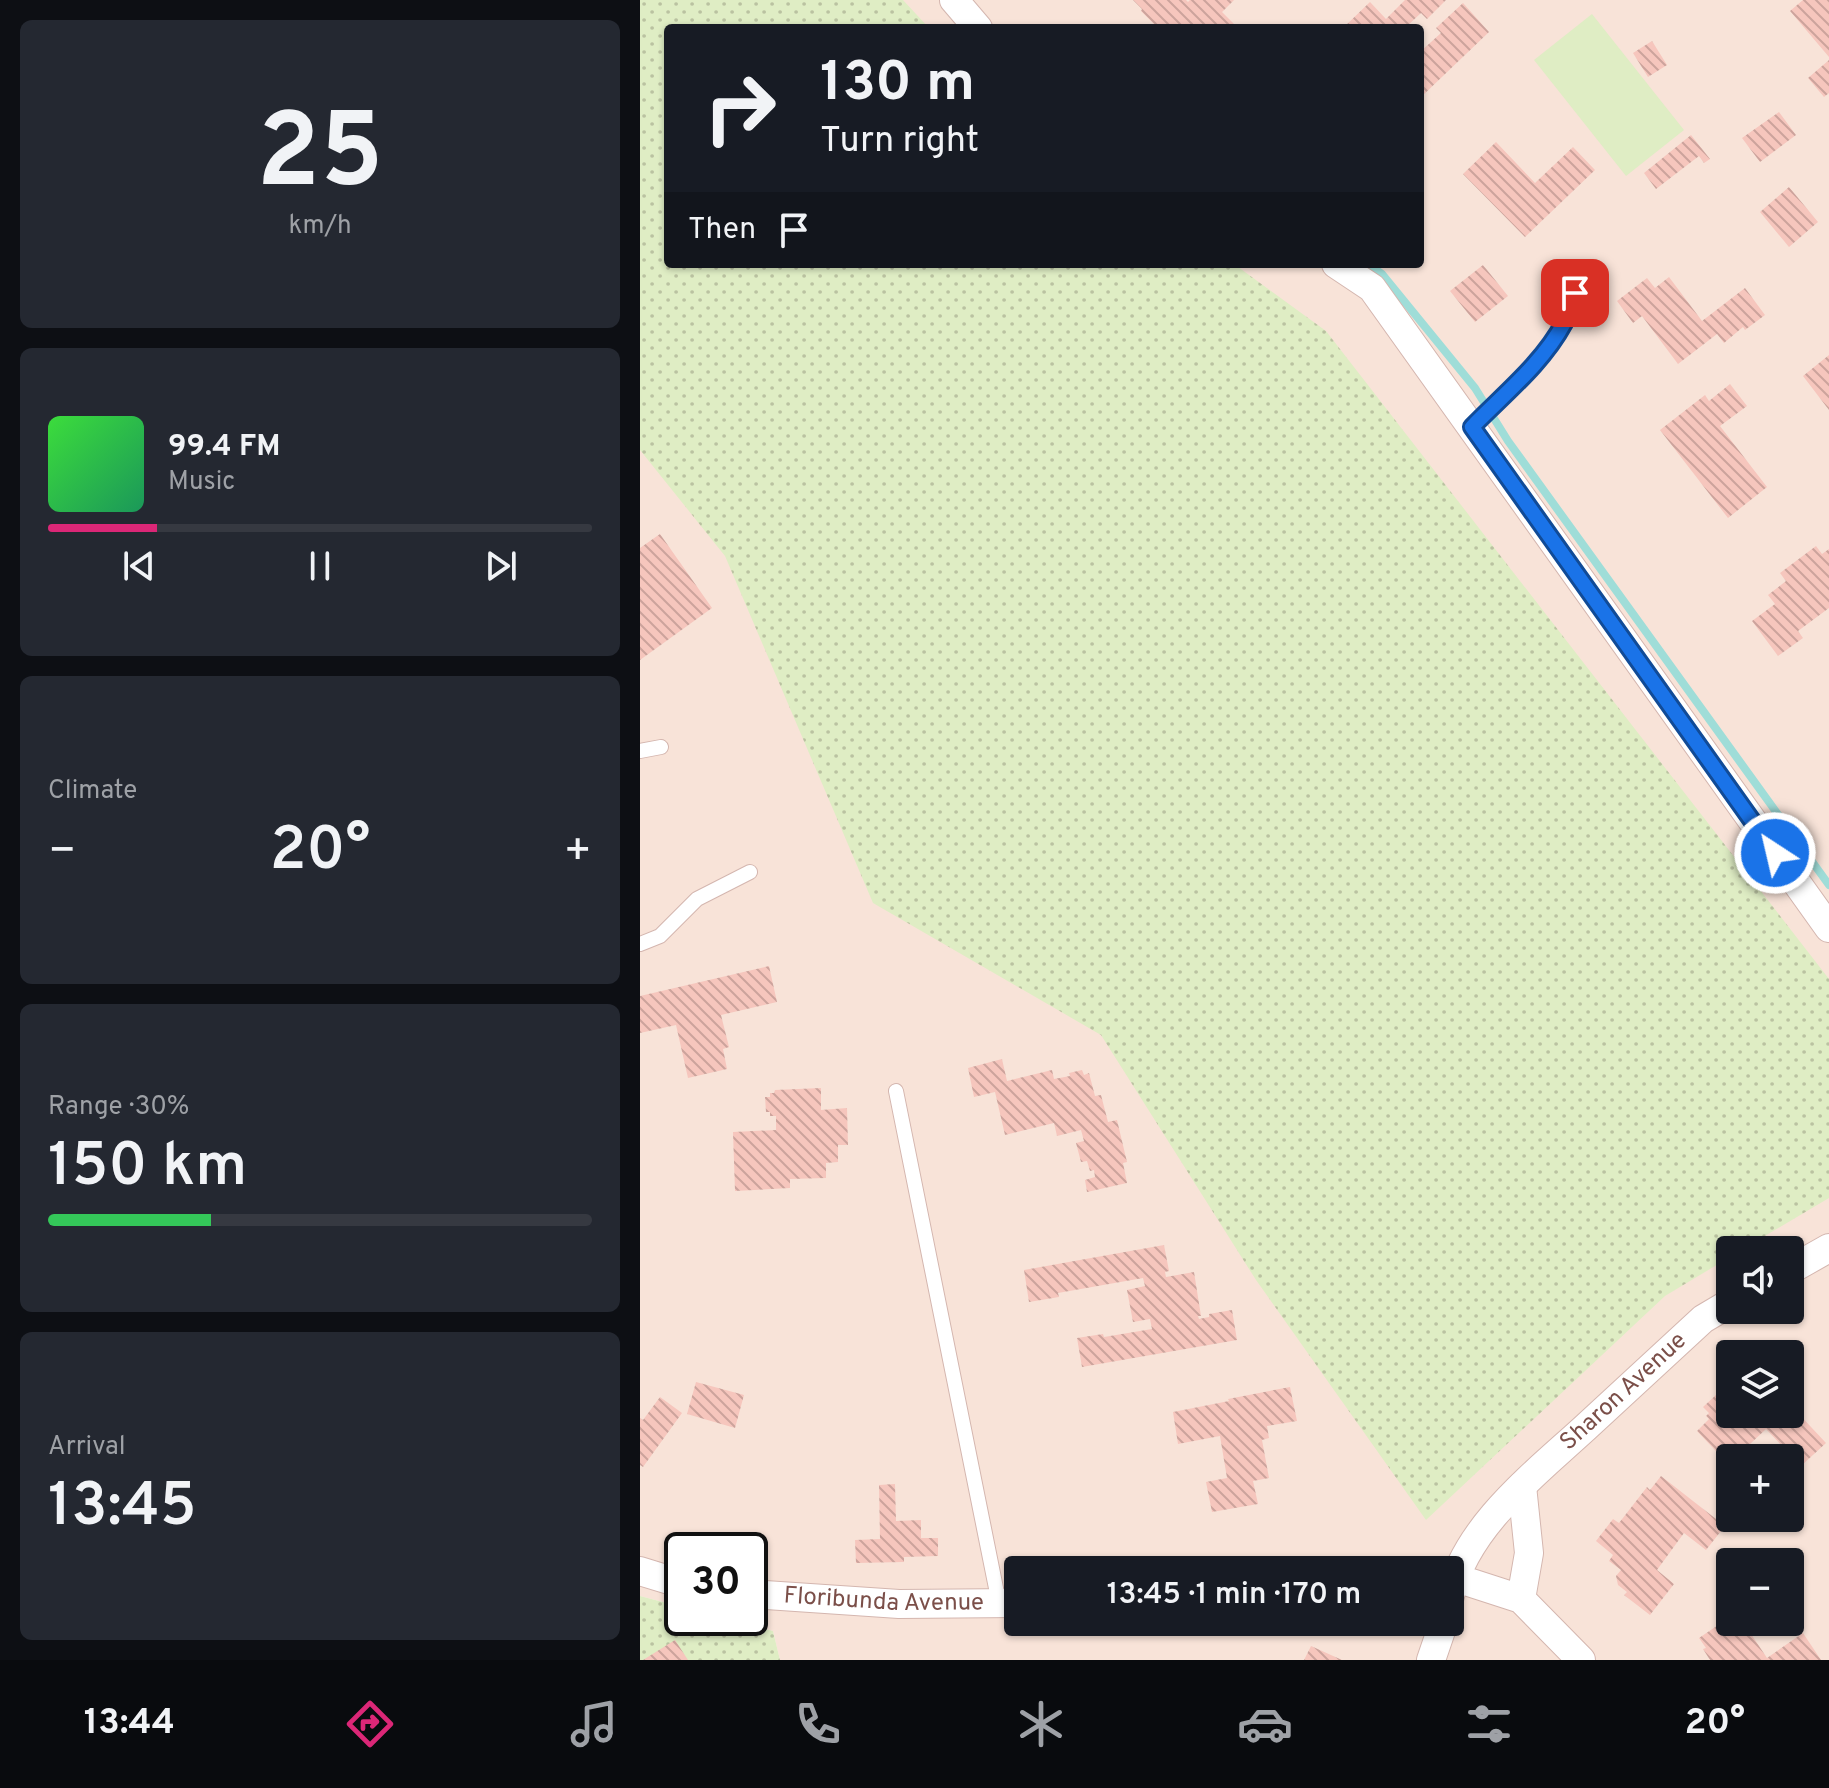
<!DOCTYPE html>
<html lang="en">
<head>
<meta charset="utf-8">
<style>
	body { margin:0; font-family:Overpass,sans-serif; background:#242831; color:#f1f3f6; height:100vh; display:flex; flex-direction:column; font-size:30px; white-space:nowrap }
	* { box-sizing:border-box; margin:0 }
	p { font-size:26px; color:#9ea1a6 }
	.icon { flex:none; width:44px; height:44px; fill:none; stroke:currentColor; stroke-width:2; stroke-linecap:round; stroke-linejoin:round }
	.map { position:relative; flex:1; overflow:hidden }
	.drawer { display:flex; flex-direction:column; gap:20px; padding:20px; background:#0d0f14; width:640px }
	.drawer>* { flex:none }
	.banner { position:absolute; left:24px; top:24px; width:760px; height:244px; border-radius:8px; box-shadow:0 2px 6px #0004; background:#171b24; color:#f1f3f6; overflow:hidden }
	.tools { position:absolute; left:1076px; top:1236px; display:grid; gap:16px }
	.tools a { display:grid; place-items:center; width:88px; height:88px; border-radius:8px; background:#171b24; box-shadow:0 2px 6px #0004; font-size:40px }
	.speed { position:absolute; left:24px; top:1532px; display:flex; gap:16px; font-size:40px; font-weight:700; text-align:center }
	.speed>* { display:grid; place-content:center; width:104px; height:104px; border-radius:50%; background:#171b24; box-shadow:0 2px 6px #0004; line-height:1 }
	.speed .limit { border:4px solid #111; border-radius:12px; background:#fff; color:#111 }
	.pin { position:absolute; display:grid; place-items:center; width:68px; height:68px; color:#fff; margin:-34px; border-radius:16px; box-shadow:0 4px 12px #0006 }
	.me { position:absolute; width:88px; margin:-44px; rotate:325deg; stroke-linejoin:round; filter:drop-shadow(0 0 6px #0008) }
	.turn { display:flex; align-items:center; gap:28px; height:168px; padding:0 24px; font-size:36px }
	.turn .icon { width:104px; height:104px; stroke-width:2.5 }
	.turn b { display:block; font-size:56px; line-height:68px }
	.then { display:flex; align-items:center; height:76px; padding:0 24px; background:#0003; gap:16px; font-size:30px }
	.big { font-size:60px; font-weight:600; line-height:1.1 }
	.drawer .tile { flex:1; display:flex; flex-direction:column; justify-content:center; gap:12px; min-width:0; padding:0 28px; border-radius:12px; background:#242831 }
	.drawer .dial { align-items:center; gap:0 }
	.dial b { font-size:104px; line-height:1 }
	.song { display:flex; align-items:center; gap:24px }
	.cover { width:96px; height:96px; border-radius:12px; background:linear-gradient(135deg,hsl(120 70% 55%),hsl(150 70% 35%)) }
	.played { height:8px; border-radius:4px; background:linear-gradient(90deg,#db2777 20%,#363941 20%) }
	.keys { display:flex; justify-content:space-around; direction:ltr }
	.heat { display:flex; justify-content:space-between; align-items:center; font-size:44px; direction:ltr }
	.charge { height:12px; border-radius:6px; background:linear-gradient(90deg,#34c759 30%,#363941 0) }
	.trip { position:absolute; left:364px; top:1556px; width:460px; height:80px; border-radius:8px; background:#171b24; box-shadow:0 2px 6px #0004; font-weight:600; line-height:80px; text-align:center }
	.tabs { display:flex; height:128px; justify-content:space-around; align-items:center; background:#090b0e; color:#9ea1a6 }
	.tabs .icon { width:56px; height:56px }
	.tabs .active { color:#db2777 }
	.tabs b { font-size:36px; color:#f1f3f6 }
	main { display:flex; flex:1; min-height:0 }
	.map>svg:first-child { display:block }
	.residential { fill:#f8e3d8; fill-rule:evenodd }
	.grass { fill:url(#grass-dots) }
	.pitch { fill:#dfedc4 }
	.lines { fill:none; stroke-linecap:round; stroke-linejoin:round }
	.stream { stroke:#9fddd8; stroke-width:8 }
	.building { fill:url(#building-back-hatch) }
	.lane-casing { stroke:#d4b6af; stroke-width:16 }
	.street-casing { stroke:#d4b6af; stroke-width:30 }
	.lane { stroke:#fff; stroke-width:14 }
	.street { stroke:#fff; stroke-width:28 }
	.route-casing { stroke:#114b97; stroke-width:20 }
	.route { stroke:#1a73e8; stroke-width:14 }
	.labels { text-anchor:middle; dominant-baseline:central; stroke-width:7; stroke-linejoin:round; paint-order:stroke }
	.street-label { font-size:24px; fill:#7b4f49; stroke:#fff5f0 }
</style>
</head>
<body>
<main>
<section class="drawer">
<div class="tile dial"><b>25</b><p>km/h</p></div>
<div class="tile">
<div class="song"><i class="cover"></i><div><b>99.4 FM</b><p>Music</p></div></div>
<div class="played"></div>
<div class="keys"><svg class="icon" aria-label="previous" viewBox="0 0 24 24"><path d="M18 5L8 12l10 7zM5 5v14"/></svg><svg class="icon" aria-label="pause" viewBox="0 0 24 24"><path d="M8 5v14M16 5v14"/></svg><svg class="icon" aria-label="next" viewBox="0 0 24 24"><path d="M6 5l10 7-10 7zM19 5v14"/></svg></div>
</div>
<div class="tile"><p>Climate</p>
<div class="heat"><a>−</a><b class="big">20°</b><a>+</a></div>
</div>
<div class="tile"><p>Range · 30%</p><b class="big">150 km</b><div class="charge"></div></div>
<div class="tile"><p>Arrival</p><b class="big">13:45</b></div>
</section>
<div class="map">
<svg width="1189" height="1660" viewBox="0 0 1189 1660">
	<defs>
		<pattern id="grass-dots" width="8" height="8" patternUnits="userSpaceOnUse" patternTransform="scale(2)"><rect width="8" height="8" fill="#dfedc4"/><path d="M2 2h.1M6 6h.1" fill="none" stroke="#bac2a1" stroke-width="1.8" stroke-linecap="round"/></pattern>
		<pattern id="building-back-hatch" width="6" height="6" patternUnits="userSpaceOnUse" patternTransform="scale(2)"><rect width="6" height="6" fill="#f6c6bd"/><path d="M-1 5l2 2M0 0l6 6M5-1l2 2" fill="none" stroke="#cca39c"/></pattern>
	</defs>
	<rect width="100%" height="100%" fill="#fef0e8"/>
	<!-- residential -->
	<path class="residential" d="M0 0H1189V1660H140L133 1631 85 1618H110V1550H42V1607L0 1596ZM28 28H780V264H28ZM1090 1250H1150V1310H1090ZM1090 1354H1150V1414H1090ZM1090 1458H1150V1518H1090ZM1090 1562H1150V1622H1090ZM378 1570H810V1622H378Z"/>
	<!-- grass -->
	<path class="grass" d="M0 0H263L289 28H28V264H594L686 331 1189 979V1198L1101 1250H1090V1257L1025 1296 786 1520 616 1280 461 1035 233 903 85 556 0 450Z
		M0 1596 42 1607V1618H85L133 1631 140 1660H0Z"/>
	<!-- pitch -->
	<path class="pitch" d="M952 14 1044 130 986 176 894 60Z"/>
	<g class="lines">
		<!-- stream -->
		<path class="stream" d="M728 264 742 274 835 388 868 441 1189 885"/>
	</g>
	<!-- building -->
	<path class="building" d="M493 0H546L548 2 550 0H594L582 12 598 28H518L501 11 502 9Z
		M765 0H806L787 19 781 13 765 28H703L730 2 746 19Z
		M1163 0H1189V57L1150 11Z
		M823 3 849 32 780 98V52L801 33 796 28Z
		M1012 41 1027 65 1008 77 993 53Z
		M1189 60V93L1184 97 1168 78Z
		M1139 112 1156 135 1120 162 1102 138Z
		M1051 135 1070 159 1064 163 1059 156 1016 189 1004 173Z
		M856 142 895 183 933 147 955 170 885 237 823 174Z
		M1149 187 1178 222 1149 247 1120 212Z
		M843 265 868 296 835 322 810 291Z
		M1029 277 1062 321 1105 288 1125 315 1105 330 1103 327 1084 343 1077 334 1038 364 1002 316 993 323 977 301 1007 278 1015 288Z
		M1189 355V410L1163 376Z
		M1090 384 1107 406 1080 426 1127 487 1088 518 1020 430 1065 395 1069 401Z
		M20 534 72 608 0 660V548Z
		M1176 546 1182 554 1189 549V608L1158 631 1163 638 1138 656 1112 621 1135 604 1128 595 1146 581 1140 573Z
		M129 966 137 1002 81 1015 89 1047 83 1049 87 1069 48 1078 36 1025 0 1033V996Z
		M362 1059 367 1081 412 1070 414 1079 430 1076 429 1073 442 1070 444 1075 449 1073 455 1096 461 1095 468 1122 477 1120 487 1162 483 1163 487 1183 447 1192 445 1180 455 1177 454 1170 450 1171 447 1161 441 1162 436 1143 444 1141 441 1130 417 1136 414 1123 365 1135 355 1092 334 1097 328 1068Z
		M181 1088V1110L207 1108 208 1145H198V1162L186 1163V1178L150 1179V1188L95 1191 93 1132 136 1130V1116H130V1112H126L125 1097H130V1093H134L135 1090Z
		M524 1245 529 1271 525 1272 526 1277 554 1272 561 1316H558L559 1319 569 1317V1314L592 1310 597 1340 442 1367 437 1338 463 1334 464 1337 512 1329 510 1319 493 1322 487 1290 505 1286 503 1278 418 1293 419 1297 389 1302 384 1270Z
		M56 1382 104 1395 95 1428 47 1414Z
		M1090 1382V1414H1150V1401L1159 1410 1157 1412 1186 1443 1161 1466 1126 1429 1109 1445 1121 1458H1090V1466L1057 1431 1069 1419 1066 1416 1069 1413 1063 1407Z
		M650 1387 657 1421 627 1426 629 1438 622 1440 629 1478 613 1481 618 1504 572 1512 566 1482 587 1478 580 1436 538 1444 533 1412 589 1401 588 1399Z
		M20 1397 42 1413 3 1467 0 1465V1418L3 1420Z
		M1021 1476 1085 1526 1066 1550 1044 1533 1017 1570 1034 1584 1010 1615 984 1595 987 1592 978 1585 976 1576 981 1570 969 1561 973 1555 956 1541 973 1519 979 1523 1007 1487 1010 1490Z
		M255 1484 256 1521 281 1520V1538H298V1556L264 1557V1562L216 1563 215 1540 240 1539 239 1485Z
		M1090 1617V1622H1103L1127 1658 1163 1633 1181 1660H1070L1063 1649 1066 1648 1059 1638Z
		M35 1640 48 1660H3Z
		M671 1646 702 1660H664Z"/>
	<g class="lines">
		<defs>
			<path id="lane" d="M832 427C864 395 902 363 924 323 929 313 931 303 935 293
				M0 751 21 747
				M0 944 20 936 57 899 110 872
				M256 1091 359 1603"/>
			<g id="street">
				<path d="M314 0 338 28"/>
				<path d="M696 264 732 288 1189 928"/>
				<path d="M1150 1270 1189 1248"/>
				<path d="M0 1571 42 1584"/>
				<path d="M810 1576 881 1599 941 1660"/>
				<path id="s1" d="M110 1594 259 1604 378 1603"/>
				<path id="s2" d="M810 1596C826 1526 895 1474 946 1427 985 1391 1024 1355 1063 1319L1090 1303"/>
				<path d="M881 1599 889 1553 882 1486"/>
				<path d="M791 1660 804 1622"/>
			</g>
		</defs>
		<!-- lane casing -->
		<use href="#lane" class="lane-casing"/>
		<!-- street casing -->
		<use href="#street" class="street-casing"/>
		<!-- lane -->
		<use href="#lane" class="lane"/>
		<!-- street -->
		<use href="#street" class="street"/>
	</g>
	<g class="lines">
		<defs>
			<path id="route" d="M935 293C931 303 929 313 924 323 902 364 864 394 832 427L1135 853"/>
		</defs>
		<!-- route casing -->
		<use href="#route" class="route-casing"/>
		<!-- route -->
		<use href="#route" class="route"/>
	</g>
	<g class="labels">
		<!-- street labels -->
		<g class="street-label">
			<text stroke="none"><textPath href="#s2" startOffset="272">Sharon Avenue</textPath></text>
			<text stroke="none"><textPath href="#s1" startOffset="134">Floribunda Avenue</textPath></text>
		</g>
	</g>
</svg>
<div class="tools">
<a><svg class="icon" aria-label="sound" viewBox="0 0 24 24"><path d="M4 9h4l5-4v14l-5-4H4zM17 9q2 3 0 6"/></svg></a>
<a><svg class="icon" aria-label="layers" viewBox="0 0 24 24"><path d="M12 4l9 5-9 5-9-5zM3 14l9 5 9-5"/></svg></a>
<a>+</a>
<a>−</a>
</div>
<div class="speed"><div class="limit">30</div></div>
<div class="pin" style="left:935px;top:293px;background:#d93025"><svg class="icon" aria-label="arrive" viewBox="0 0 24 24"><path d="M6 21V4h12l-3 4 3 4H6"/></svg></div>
<svg class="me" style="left:1135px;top:853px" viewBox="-20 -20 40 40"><circle r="17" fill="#1a73e8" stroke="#fff" stroke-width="3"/><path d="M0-11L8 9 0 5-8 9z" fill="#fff"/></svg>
<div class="trip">13:45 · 1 min · 170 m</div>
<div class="banner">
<div class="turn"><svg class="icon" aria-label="right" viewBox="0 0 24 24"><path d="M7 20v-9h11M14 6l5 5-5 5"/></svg><div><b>130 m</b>Turn right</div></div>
<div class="then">Then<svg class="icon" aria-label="arrive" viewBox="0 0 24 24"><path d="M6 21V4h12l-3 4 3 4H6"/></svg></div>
</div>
</div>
</main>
<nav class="tabs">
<b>13:44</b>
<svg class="icon active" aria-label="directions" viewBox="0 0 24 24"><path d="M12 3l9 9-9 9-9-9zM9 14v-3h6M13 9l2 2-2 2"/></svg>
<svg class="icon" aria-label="music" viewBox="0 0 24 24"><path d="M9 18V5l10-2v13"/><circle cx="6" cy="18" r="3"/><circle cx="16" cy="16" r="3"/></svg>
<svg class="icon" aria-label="phone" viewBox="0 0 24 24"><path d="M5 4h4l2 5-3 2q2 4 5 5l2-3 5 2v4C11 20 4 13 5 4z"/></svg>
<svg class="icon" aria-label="climate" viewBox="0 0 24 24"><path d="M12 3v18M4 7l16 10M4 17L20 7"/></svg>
<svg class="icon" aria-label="car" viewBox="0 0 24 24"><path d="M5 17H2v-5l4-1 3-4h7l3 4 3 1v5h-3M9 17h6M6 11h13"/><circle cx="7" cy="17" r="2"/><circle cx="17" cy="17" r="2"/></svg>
<svg class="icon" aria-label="filters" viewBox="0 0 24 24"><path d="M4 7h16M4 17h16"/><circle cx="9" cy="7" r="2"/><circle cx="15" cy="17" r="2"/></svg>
<b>20°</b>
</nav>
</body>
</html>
